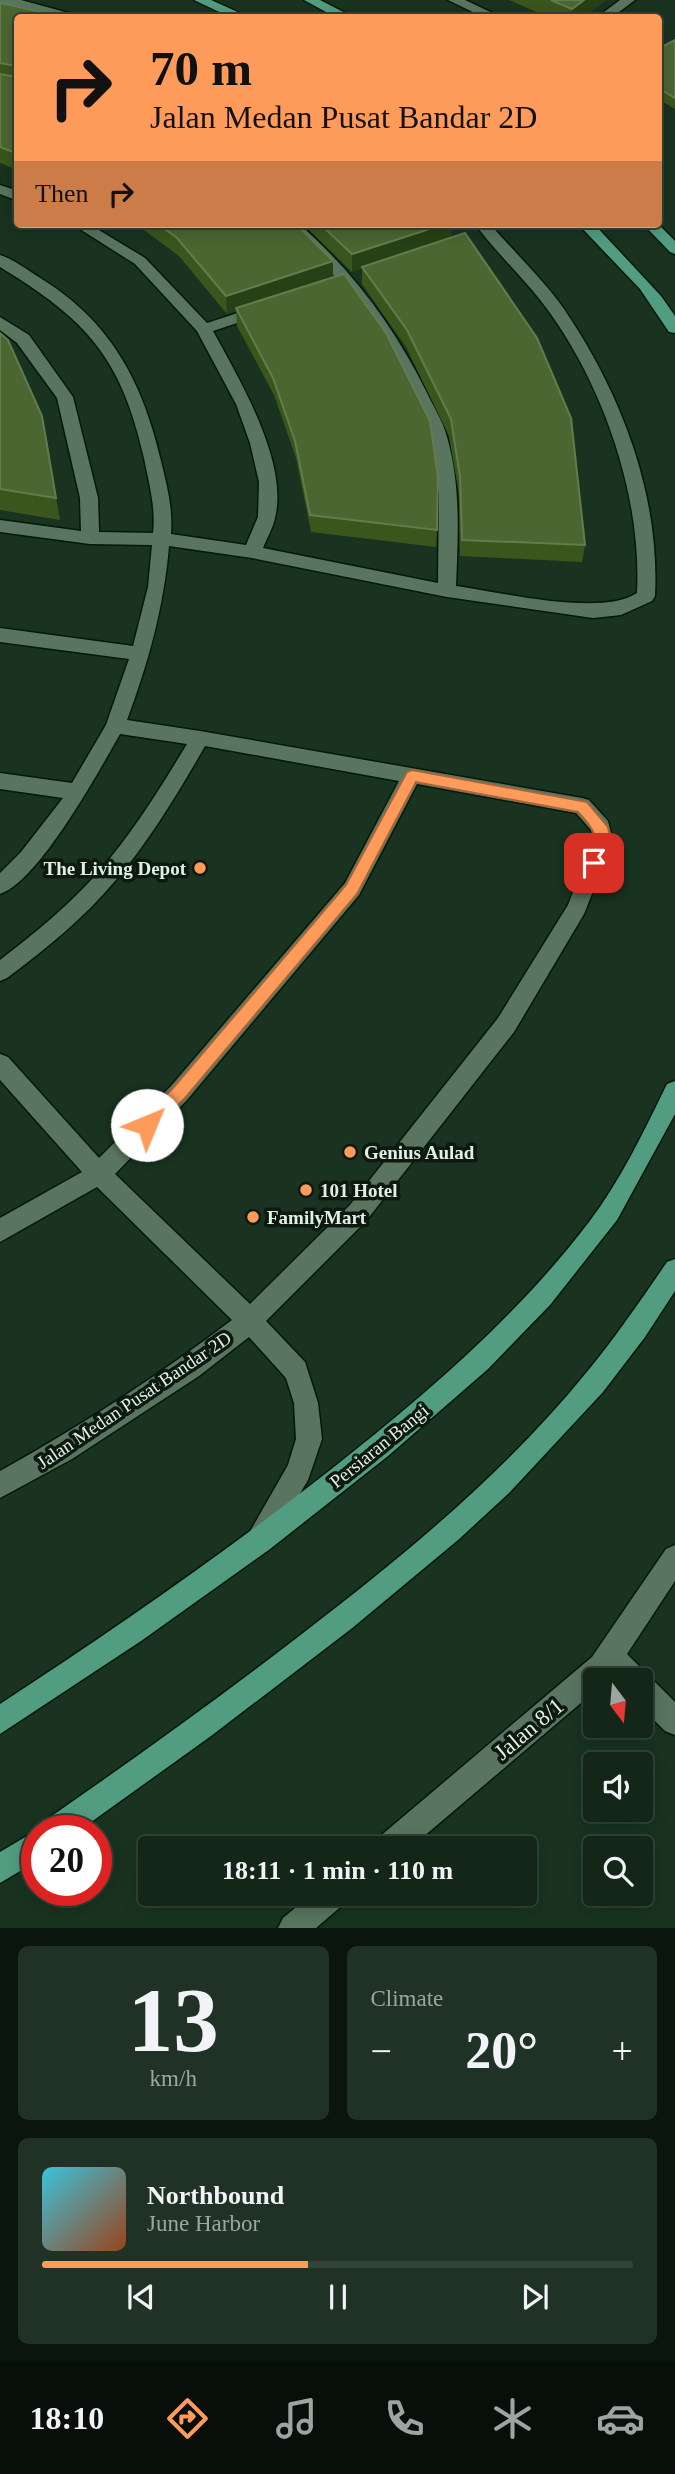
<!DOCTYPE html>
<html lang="en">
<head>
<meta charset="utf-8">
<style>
	body { margin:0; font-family:"Times New Roman",serif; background:#203225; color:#f1f3f6; height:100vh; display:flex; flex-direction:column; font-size:26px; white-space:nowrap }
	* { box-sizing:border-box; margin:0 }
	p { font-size:23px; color:#9da5a2 }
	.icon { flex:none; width:38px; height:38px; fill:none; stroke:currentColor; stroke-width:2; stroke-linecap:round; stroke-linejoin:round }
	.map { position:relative; height:1928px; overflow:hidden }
	.drawer { display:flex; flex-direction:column; gap:18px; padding:18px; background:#0a150d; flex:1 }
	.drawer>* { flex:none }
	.guide { position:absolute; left:14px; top:14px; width:648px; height:214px; border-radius:7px; box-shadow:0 4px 18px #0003,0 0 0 2px #324337; background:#ff9b5a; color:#111; overflow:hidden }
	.needle { width:46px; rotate:164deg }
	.controls { position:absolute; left:583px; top:1668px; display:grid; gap:14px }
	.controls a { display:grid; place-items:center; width:70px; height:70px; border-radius:7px; background:#132618; box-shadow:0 4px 18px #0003,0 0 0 2px #324337; font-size:35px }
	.speed { position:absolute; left:21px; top:1815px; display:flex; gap:14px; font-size:35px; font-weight:700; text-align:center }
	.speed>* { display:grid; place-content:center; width:91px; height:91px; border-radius:50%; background:#132618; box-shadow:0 4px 18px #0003,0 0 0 2px #324337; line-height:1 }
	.speed .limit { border:10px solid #d22; background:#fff; color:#111 }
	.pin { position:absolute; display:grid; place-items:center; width:60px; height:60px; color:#fff; margin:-30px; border-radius:14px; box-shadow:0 4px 10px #0006 }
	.me { position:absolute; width:77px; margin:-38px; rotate:45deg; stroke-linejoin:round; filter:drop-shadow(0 0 5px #0008) }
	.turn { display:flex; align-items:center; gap:24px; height:147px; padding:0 21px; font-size:32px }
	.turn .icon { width:91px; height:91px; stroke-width:2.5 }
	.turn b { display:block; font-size:49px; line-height:60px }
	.then { display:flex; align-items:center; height:66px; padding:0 21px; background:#0003; gap:14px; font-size:26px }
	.big { font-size:52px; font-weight:700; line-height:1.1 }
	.drawer .widget { flex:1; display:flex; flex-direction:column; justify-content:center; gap:10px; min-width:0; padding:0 24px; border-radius:10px; background:#203225 }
	.drawer .dial { align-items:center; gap:0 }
	.dial b { font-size:91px; line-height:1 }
	.song { display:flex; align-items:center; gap:21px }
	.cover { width:84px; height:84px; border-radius:10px; background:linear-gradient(135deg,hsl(190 70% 55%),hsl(20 70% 35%)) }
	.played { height:7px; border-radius:4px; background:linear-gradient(90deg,#ff9b5a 45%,#324337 45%) }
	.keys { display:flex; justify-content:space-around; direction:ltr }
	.heat { display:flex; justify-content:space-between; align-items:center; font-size:38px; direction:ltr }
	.drawer .tiles { flex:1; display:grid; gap:18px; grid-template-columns:1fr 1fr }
	.widget:last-child { grid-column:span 2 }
	.trip { position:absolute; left:138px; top:1836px; width:399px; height:70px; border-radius:7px; background:#132618; box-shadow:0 4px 18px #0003,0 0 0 2px #324337; font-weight:700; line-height:70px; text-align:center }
	.tab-bar { display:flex; height:112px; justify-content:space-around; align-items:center; background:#080f0a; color:#9da5a2 }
	.tab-bar .icon { width:49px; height:49px }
	.tab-bar .on { color:#ff9b5a }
	.tab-bar b { font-size:32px; color:#f1f3f6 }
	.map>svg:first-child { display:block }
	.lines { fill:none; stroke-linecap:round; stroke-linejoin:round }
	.minor-casing { stroke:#021a09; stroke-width:3 }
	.major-casing { stroke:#021a09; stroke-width:3 }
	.minor { fill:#59755f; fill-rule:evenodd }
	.major { fill:#529d82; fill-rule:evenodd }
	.wall { fill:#3a561c }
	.shaded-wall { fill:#264115 }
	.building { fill:#4c6631; stroke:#637c4d; stroke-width:2 }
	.route { fill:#ff9b5a; stroke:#a6653a; stroke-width:2 }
	.poi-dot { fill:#ff9b5a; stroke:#0d180f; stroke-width:2.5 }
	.labels { text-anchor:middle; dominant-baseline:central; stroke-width:7; stroke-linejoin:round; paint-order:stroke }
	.poi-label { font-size:19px; font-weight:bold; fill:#e0f0e3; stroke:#0d180f; text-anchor:start }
	.street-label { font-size:19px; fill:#e0f0e3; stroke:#0d180f }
	.near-street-label { font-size:23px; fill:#e0f0e3; stroke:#0d180f }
</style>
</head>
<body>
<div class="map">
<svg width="675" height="1928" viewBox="0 0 675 1928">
	<rect width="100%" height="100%" fill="#193320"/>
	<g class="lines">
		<defs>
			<path id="minor" d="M0 0H21L87 18H62L0 3Z
				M448 0H465L503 18H485Z
				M620 0H635L611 18H596Z
				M0 185 18 191V201L0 194Z
				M72 224H89L145 258 207 323 262 305 270 310 267 313 213 331C239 379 289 462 275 518 273 528 267 538 263 548L438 583 439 494 435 456 427 427 388 349 360 307 325 265 283 224H299C354 272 395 328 427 393 434 408 443 421 447 437 461 485 458 536 456 586 500 592 602 617 637 593 642 499 605 390 550 313 528 282 498 255 475 224H490C514 252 543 279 564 309 621 393 660 494 655 596L652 601 621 615 593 618 447 597 252 558 169 546C164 607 148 664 127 720L200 731 582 798 589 800 608 821 613 841 584 914 514 1032 366 1221 266 1321 305 1362 318 1403 322 1439 308 1480 270 1544 261 1548 252 1544 248 1535 288 1465 296 1439 294 1403 286 1378 249 1337 199 1376 72 1459 0 1498V1471C81 1426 158 1376 232 1320L97 1187 0 1242V1218L82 1172 0 1080V1054L8 1057 99 1158 171 1086 345 883 399 781 205 746C178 793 150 840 115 881 84 918 46 949 7 978L0 981V960C36 932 71 904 101 869 134 831 161 787 187 744L120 734C99 771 39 881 0 894V873L21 852 63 798 0 789V773L72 783 106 725 129 659 0 642V628L133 646 148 587 152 545 90 544 0 532V520L81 531 80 498 57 398 17 343 0 330V317L29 335 73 397 98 498 99 532 153 533C156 507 149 484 144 458 121 357 87 320 0 267V255C13 259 26 269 37 276 110 320 142 380 161 461 167 486 173 508 171 534L246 545 258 517 259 482 250 443 236 404 197 331 135 264ZM417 784 576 813 591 830 593 841 568 905 498 1018 350 1205 250 1304 115 1174 187 1100 359 895Z
				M675 1545V1581L627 1654 675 1702V1735L665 1731 640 1706V1680H615L611 1677 607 1680H595V1691L410 1848H374L378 1838 592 1657 666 1549Z
				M312 1894H348L344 1904 316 1928H278L283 1918Z"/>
			<path id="major" d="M194 0H211L251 18H232Z
				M304 0H320L355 18H337Z
				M578 224H594L661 296 675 316V333L669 332 640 289Z
				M643 224H658L675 241V254L670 252Z
				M675 1081V1114L617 1220 550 1305 488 1369 388 1456 270 1549 141 1641 0 1734V1704C113 1630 223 1554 329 1471 423 1397 516 1318 589 1222 621 1180 644 1131 667 1084Z
				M675 1259V1291L645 1337 603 1392 509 1493 458 1540 351 1629 211 1736 80 1830H42L46 1820C131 1761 216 1700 298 1637 401 1558 504 1474 586 1373 615 1338 641 1300 667 1262Z
				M37 1830V1861L0 1883V1852Z"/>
		</defs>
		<!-- minor casing -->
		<use href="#minor" class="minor-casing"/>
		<!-- major casing -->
		<use href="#major" class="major-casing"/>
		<!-- minor -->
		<use href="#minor" class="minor"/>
		<!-- major -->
		<use href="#major" class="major"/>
	</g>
	<!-- wall -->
	<path class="wall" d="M509 0H606L581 18H550Z
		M0 3 18 18V170L0 163Z
		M675 40V109L658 99V49Z
		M136 224H296L333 261V277L437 530 436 547 311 532 296 458 274 395 237 326 236 311 227 314 179 256Z
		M303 224H452L451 238 585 545 582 562 460 556 459 494 449 436 406 347 362 284V268L352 272Z
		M0 333 42 416 60 520 0 510Z"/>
	<!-- shaded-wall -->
	<path class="shaded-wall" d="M584 0H606L581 18H570L572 9Z
		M445 224H452L451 239 352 272V254Z
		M333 261V279L236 308V311L227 314 226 296Z
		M42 416 47 438 60 520 56 498Z"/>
	<!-- building -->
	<path class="building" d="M551 0H584L572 9Z
		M0 3 68 18H18V154L0 147V74L17 77V66L0 63Z
		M675 40V98L658 88V49Z
		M158 224H296L333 261 226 296 177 238Z
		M320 224H445L352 254Z
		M465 233 537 338 571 418 585 545 462 540 460 477 451 419 407 330 362 267Z
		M344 274 386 333 430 421 438 477 437 530 310 515 295 441 273 378 236 308Z
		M0 333 8 340 42 416 56 498 0 489Z"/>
	<!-- route -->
	<path class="route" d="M412 770 587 802 608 827 611 841 600 868 594 869 587 863C598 835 598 834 578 812L416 782 357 894 185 1098 153 1131 147 1133 141 1131 138 1125 141 1120 173 1088 346 885 407 772Z"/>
	<!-- markers -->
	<g class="poi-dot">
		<circle cx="200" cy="868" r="7"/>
		<circle cx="350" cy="1152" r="7"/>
		<circle cx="306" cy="1190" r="7"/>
		<circle cx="253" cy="1217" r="7"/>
	</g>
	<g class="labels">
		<!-- poi labels -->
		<g class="poi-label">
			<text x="186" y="868" text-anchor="end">The Living Depot</text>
			<text x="364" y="1152">Genius Aulad</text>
			<text x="320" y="1190">101 Hotel</text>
			<text x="267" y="1217">FamilyMart</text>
		</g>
		<!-- street labels -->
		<g class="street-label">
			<text transform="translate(134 1400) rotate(-34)">Jalan Medan Pusat Bandar 2D</text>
			<text transform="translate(379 1446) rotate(-39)">Persiaran Bangi</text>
		</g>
		<!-- near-street labels -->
		<g class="near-street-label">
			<text transform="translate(529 1729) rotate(-40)">Jalan 8/1</text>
		</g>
	</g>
</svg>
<div class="controls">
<a><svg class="needle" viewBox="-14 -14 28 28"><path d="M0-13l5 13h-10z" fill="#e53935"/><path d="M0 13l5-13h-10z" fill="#9da5a2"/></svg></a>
<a><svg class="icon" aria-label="sound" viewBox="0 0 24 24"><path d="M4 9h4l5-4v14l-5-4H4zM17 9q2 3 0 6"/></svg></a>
<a><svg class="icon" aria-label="search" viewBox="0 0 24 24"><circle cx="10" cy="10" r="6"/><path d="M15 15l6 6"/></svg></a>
</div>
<div class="speed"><div class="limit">20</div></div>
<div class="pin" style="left:594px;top:863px;background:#d93025"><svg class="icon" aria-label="arrive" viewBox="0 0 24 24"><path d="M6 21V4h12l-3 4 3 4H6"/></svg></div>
<svg class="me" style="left:147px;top:1125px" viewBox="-20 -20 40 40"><circle r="19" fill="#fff"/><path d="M0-13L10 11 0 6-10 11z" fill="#ff9b5a"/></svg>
<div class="trip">18:11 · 1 min · 110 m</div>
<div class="guide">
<div class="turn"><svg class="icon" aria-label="right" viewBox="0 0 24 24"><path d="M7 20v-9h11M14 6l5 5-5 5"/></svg><div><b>70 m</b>Jalan Medan Pusat Bandar 2D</div></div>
<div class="then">Then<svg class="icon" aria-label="right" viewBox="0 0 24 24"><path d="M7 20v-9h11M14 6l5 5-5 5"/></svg></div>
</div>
</div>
<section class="drawer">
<div class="tiles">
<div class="widget dial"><b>13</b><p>km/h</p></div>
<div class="widget"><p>Climate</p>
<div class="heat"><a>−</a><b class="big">20°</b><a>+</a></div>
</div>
<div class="widget">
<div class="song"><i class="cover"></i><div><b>Northbound</b><p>June Harbor</p></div></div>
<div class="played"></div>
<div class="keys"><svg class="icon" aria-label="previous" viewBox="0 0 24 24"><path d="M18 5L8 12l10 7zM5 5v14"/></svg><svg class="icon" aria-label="pause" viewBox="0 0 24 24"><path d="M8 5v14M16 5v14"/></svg><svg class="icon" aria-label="next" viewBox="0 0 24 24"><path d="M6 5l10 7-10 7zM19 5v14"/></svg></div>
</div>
</div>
</section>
<nav class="tab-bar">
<b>18:10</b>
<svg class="icon on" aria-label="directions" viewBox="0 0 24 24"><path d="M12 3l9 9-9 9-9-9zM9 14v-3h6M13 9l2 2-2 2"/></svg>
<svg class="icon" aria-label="music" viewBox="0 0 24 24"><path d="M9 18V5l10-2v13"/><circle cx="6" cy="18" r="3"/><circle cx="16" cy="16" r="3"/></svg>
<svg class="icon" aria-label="phone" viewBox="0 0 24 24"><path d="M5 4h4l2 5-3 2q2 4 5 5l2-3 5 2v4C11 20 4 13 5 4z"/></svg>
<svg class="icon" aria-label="climate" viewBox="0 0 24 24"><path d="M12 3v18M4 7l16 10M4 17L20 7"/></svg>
<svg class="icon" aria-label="car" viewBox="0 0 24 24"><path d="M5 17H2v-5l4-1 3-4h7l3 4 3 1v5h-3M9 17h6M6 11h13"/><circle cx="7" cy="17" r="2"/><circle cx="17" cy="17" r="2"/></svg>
</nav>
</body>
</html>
